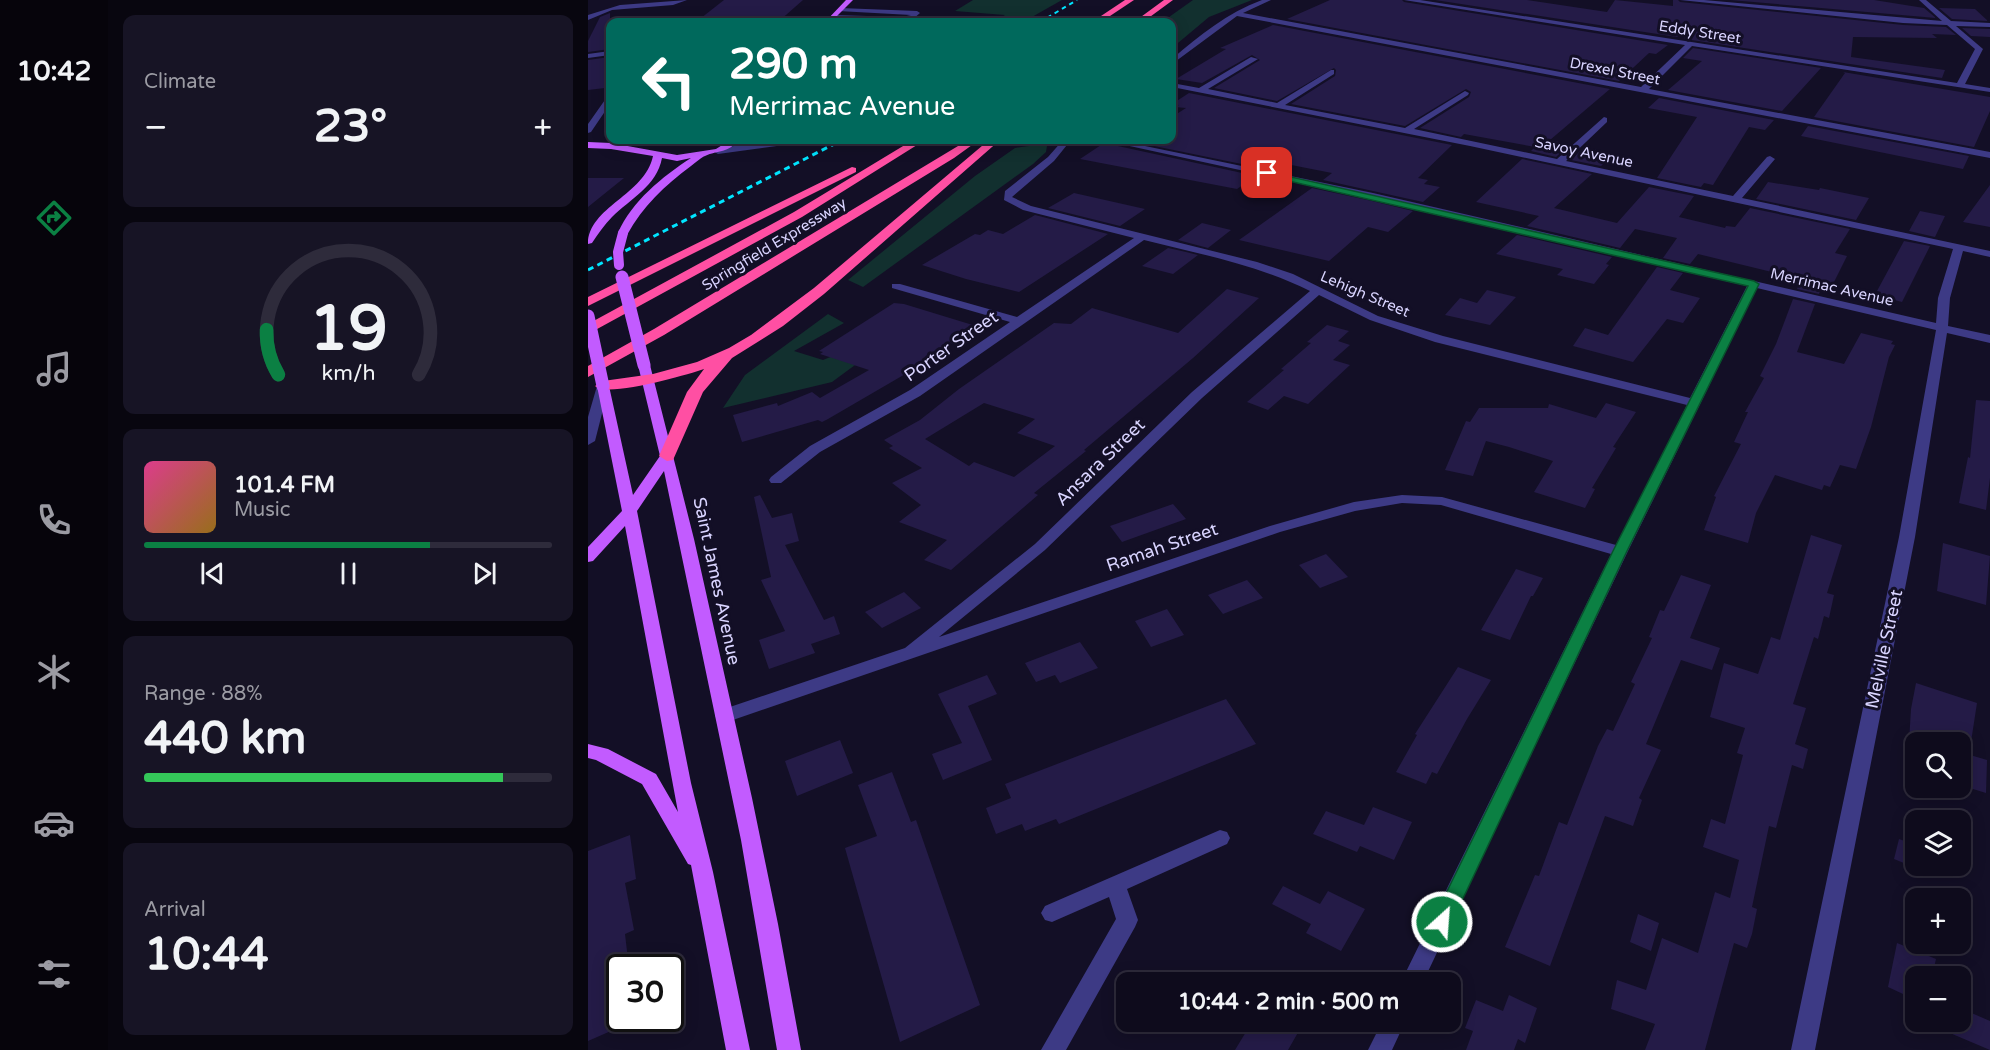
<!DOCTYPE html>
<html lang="en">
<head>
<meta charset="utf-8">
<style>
	body { margin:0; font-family:"Varela Round",sans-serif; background:#171425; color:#f1f3f6; height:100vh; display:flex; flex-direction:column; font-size:22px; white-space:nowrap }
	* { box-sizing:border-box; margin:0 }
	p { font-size:20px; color:#9b9ba3 }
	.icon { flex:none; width:33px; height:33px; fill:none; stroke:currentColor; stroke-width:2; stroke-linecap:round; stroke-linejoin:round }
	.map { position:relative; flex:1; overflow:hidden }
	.details { display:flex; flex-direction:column; gap:15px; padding:15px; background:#08060f; width:480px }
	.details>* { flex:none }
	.top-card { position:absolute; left:18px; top:18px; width:570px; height:126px; border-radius:12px; box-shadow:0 3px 15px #0003,0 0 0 2px #2e2b3b; background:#00695c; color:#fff; overflow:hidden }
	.controls { position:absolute; left:1317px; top:732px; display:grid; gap:12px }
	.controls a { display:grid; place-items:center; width:66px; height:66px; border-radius:12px; background:#0e0b1c; box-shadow:0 3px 15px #0003,0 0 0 2px #2e2b3b; font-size:30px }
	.speed { position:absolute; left:18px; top:954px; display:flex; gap:12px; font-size:30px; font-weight:700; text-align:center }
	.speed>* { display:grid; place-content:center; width:78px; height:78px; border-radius:50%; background:#0e0b1c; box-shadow:0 3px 15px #0003,0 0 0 2px #2e2b3b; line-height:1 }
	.speed .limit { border:3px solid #111; border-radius:9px; background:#fff; color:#111 }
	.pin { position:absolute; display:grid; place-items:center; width:51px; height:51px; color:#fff; margin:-26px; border-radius:12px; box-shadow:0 3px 9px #0006 }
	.me { position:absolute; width:66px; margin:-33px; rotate:26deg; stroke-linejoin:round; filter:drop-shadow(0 0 4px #0008) }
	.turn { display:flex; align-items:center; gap:21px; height:126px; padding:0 24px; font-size:27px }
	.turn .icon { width:78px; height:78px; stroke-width:2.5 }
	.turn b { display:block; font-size:42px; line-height:51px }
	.big { font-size:45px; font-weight:800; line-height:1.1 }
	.details .card { flex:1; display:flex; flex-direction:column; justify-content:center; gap:9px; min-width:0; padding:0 21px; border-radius:12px; background:#171425 }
	.details .dial { align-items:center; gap:0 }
	.dial svg { height:156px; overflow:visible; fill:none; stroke:#2e2b3b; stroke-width:7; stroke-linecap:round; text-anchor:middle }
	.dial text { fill:#f1f3f6; stroke:none }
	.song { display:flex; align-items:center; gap:18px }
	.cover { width:72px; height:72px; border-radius:9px; background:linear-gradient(135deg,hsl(330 70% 55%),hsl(40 70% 35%)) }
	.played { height:6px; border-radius:3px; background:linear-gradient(90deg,#0b8043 70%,#2e2b3b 70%) }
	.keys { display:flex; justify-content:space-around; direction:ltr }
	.heat { display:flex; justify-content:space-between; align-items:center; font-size:33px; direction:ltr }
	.charge { height:9px; border-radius:4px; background:linear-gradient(90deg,#34c759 88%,#2e2b3b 0) }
	.trip { position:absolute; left:528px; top:972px; width:345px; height:60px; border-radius:12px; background:#0e0b1c; box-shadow:0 3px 15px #0003,0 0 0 2px #2e2b3b; font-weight:800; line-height:60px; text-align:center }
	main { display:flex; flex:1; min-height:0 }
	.dock { display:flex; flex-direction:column; width:108px; justify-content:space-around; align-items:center; background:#06040b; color:#9b9ba3 }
	.dock .icon { width:42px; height:42px }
	.dock .current { color:#0b8043 }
	.dock b { font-size:27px; color:#f1f3f6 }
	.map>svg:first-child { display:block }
	.green { fill:#12302f }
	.building { fill:#241b47; fill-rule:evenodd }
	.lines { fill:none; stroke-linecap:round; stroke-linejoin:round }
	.minor { fill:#3d3a85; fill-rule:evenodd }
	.major { fill:#c25bff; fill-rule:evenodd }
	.highway { fill:#ff4fa3; fill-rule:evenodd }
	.rail-far1 { stroke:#00e5ff; stroke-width:2; stroke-dasharray:4.5 4; stroke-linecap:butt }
	.rail { stroke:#00e5ff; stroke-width:3; stroke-dasharray:6 4.5; stroke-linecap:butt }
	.major-bridge-far1 { stroke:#c25bff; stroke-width:10 }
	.major-bridge { stroke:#c25bff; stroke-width:13 }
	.route { fill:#0b8043; stroke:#07532c; stroke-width:1.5 }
	.labels { text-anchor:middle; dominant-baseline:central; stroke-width:6; stroke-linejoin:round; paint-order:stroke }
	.far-street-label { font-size:15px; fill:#d9d4ff; stroke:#130f26 }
	.street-label { font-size:18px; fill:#d9d4ff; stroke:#130f26 }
</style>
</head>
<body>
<main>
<nav class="dock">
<b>10:42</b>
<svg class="icon current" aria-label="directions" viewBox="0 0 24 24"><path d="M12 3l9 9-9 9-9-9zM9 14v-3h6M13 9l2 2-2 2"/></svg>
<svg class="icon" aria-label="music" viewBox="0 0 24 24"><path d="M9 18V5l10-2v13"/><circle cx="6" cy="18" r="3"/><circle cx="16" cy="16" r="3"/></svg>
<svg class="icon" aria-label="phone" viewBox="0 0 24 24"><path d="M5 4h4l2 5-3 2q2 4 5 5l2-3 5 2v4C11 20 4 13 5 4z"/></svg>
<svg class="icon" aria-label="climate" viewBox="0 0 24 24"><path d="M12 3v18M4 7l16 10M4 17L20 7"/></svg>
<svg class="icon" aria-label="car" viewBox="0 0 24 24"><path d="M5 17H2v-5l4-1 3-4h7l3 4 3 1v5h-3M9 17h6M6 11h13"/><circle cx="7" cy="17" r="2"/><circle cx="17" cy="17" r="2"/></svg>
<svg class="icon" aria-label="filters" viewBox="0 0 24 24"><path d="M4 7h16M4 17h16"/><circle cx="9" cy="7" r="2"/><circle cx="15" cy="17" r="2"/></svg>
</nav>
<section class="details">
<div class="card"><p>Climate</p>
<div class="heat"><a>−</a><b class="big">23°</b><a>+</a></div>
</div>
<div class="card dial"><svg viewBox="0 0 100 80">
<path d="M14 69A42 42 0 1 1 86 69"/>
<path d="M14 69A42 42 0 0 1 8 46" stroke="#0b8043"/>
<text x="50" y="56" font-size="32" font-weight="700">19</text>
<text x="50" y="72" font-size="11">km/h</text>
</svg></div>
<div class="card">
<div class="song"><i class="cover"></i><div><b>101.4 FM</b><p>Music</p></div></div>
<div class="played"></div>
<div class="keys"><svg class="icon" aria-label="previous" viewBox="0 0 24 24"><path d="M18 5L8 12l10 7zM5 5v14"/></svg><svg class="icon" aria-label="pause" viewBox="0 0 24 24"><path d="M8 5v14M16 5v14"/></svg><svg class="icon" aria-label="next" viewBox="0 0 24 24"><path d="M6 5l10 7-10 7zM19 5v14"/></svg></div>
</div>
<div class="card"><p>Range · 88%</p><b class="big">440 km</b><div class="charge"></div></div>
<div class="card"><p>Arrival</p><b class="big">10:44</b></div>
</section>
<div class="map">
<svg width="1402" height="1050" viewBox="0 0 1402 1050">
	<rect width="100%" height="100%" fill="#130f26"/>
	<!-- green -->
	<path class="green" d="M385 0H474L435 22H405L417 15 367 11Z
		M605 0H664L621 17 584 48V22H574Z
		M455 144 459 146 458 152 445 164 275 287 260 280 387 176 427 148Z
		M240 314 256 323 206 351 235 360 269 346 282 354 244 382 135 408 157 375Z"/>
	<!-- building -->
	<path class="building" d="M136 0H215L190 22H108Z
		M742 0H814L816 2 1080 45 1068 54 1061 53 1031 81 699 19Z
		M847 0H939L1019 12 1027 0 1085 6V0H1090L1092 2 1315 25 1358 27 1368 35 1344 34 1349 38 1265 37 1263 57 1357 70 1354 78 1097 39 1093 34 1089 37Z
		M1142 0H1286L1336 8 1348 18Z
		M1351 8 1387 9 1400 21 1364 19Z
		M22 13V49L0 52V41L12 17Z
		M685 25 1022 89 962 140 982 144 968 157 943 151 947 147 876 134 873 137 832 128 881 97 883 92 878 89 817 126 703 104 747 76 748 70 746 68 689 101 626 88 672 60 664 55 614 83 588 79 638 49 632 48Z
		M1374 28 1402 29V37L1383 36Z
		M1105 48 1233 68 1194 111 1080 90 1114 61 1095 58Z
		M22 57V75L17 88 0 90V60Z
		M1255 72 1402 97V111L1386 147 1226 117 1257 73Z
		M601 93 864 145 830 178 840 180 836 184 852 187 835 202 735 180 744 173 688 162 678 169 537 140H584V117L598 108 587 107 591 105 584 104Z
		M1071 98 1186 120 1177 130 1161 127 1125 185 1116 183 1113 187 1069 178 1109 117 1060 108Z
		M1220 126 1381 156 1375 169 1213 136Z
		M516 143 668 176 649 189 492 159Z
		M996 147 1026 154 1013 166 983 160Z
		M934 159 1004 174 966 208 1029 223 1061 187 1106 196 1091 217 1137 228 1138 226 1147 227 1162 208 1262 229 1247 253 1259 256 1244 286 1234 285 1231 294 1209 289 1213 279 1110 254 1102 264 1075 258 1089 238 1047 229 1032 248 939 226 951 216 888 202Z
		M0 178H36L0 207Z
		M1180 182 1231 190 1232 188 1281 198 1268 220 1168 199Z
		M1402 185V227L1375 222Z
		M724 188 784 201 825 211 800 232 780 227 741 261 651 240Z
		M486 193 557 209 532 226 460 208Z
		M1332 211 1357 216 1347 237 1321 231Z
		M447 215 520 234 431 292 378 279 334 265 387 234 392 235 400 230 415 234Z
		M614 223 643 230 620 248 590 240Z
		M929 235 1024 257 1018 264 1021 265 1006 284 969 275 975 269 908 254Z
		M1316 241 1342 246 1314 302 1291 296 1293 292 1289 291Z
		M580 248 598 252 610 255 585 274 554 266Z
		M1069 267 1095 273 1082 290 1112 298 1095 323 1079 319 1045 362 985 346 997 328 1020 335Z
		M639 289 671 298 605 358 496 450 498 451 446 493 450 495 363 570 336 560 359 540 311 522 333 505 304 483 334 468 301 448 305 446 296 440 332 420 371 389 466 323 483 324 504 308 590 333ZM396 403 447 419 429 433 467 446 426 477 386 462 381 466 337 439Z
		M899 290 928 297 902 325 857 315 872 298 889 303Z
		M1205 299 1227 304 1209 352 1256 364 1273 333 1305 341 1303 344 1307 345 1301 357 1283 427 1268 469 1252 465 1242 487 1236 485 1234 490 1187 475 1168 513 1160 543 1116 530 1128 497 1126 496 1153 444 1146 442 1160 412H1157L1176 378 1172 376 1188 344Z
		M306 303 316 304 388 326 322 374 319 373 240 419 234 422 230 420 154 442 145 415 189 403 190 406 224 392 232 398 281 370 232 354 235 352 231 351Z
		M739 325 761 331 750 341 762 345 745 360 762 365 720 404 696 396 680 410 659 402 696 370 693 369 723 343 719 342Z
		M1388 400 1402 401V478L1398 510 1371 503 1380 457 1382 458Z
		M1018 403 1048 412 1025 447 1028 448 1004 488 1007 489 997 508 946 492 965 461 921 447 898 441 885 476 857 470 878 421 882 422 891 408H960L961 404 1008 418Z
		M172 495 184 518 204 513 211 541 197 545 236 620 246 616 252 634 223 644 227 653 181 669 171 640 197 631 173 580 183 577 166 497Z
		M585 504 598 519 534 542 522 526Z
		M1223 535 1254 545 1239 593 1246 595 1241 618 1236 616 1230 639 1226 637 1205 704 1218 708 1207 744 1220 749 1215 769 1204 765 1188 828 1181 826 1164 907 1169 909 1164 934 1159 948 1146 943 1117 1050H1057L1067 1024 1023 1009 1029 980 1058 990 1074 938 1110 953 1127 892 1142 898 1151 860 1115 847 1123 819 1137 824 1155 755 1149 753 1157 728 1122 717 1136 663 1170 674 1183 637 1192 640Z
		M1355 543 1402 556 1398 605 1349 591Z
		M738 554 760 577 732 588 711 565Z
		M928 569 955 578 945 596H943L922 640 893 630Z
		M1093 575 1123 585 1102 638 1132 648 1124 670 1093 660 1058 744 1073 750 1051 798 1054 800 1045 826 1017 816 962 966 917 947 947 875 951 876 971 822 979 825 1010 746 1019 729 1025 731 1047 684 1043 682 1064 638 1061 637 1072 610 1076 611Z
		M659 580 675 598 635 614 620 595Z
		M316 592 333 608 294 628 277 612Z
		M579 609 596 635 563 647 547 621Z
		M492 642 510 668 472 683 467 675 448 682 437 663Z
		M870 667 903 680 879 719 849 774 844 772 838 784 808 772 829 735 827 734Z
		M399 675 409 694 380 706 404 760 355 780 344 754 374 743 350 694Z
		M1328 683 1389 703 1383 742H1321L1323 709Z
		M638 699 668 744 471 824 468 819 437 831 434 824 408 834 398 808 423 798 417 784Z
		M252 740 265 773 209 796 197 761Z
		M1372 752 1399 760 1398 793 1372 785Z
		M304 772 323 822 328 820 392 1005 312 1042 257 848 289 836 270 785Z
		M785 807 824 822 806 860 772 846 769 852 725 834 738 811 776 825Z
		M42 835 48 879 37 883 46 930 37 934 41 968H32V1027L0 1041V851Z
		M1311 839 1328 845V868L1306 859Z
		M695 886 732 904 740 891 777 909 753 951 718 933 723 924 684 904Z
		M1050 914 1071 923 1063 951 1042 942Z
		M1309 943 1348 959 1344 976H1328V1000L1300 987Z
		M921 995 949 1008 937 1043 930 1039 926 1050H878L885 1031 877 1028 888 1000 915 1011Z
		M1372 1008 1402 1021V1050L1336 1022H1372Z
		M664 1022H716L700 1050H647Z"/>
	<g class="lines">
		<!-- minor -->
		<path class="minor" d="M99 0 85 5 24 10 0 20V15L32 5Z
			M674 0H683L655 13 1053 87 1097 45 816 0H832L1369 83 1387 49 1359 25 1315 23 1092 0H1116L1354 21 1331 0H1338L1363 21 1402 23V27L1368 26 1395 49 1377 84 1402 88V92L1104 46 1061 89 1402 152V158L649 16 584 64V59C612 35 639 13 674 0Z
			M252 8 329 11 332 13 325 19 314 21 243 18 245 15 314 17 323 15 250 11Z
			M22 51V55L0 58V54Z
			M663 57 670 59 620 89 689 103 743 70H746V74L697 105 817 128 877 91 881 93 880 95 826 129 969 159 1016 117 1019 118V122L978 161 1145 196 1179 157 1182 156 1187 159 1154 198 1402 251V257L1375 251 1362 298 1360 326 1402 335V343L1359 333 1327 537 1227 1050H1203L1311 537 1348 330 1169 288 1040 551 835 982H813L1023 554 853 505 814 503 767 511 692 532 142 721 136 723 130 721 127 716 130 711 317 648 447 544 604 392 722 291C670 265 612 254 556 240L332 396 232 452 193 483H183L181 480 183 477 222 446 322 390 422 322 304 288V284H312L429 317 546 238 435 210 416 200 417 191 460 157 475 140H483L466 161 424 197 443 206 669 262 705 274 790 316 855 336 1102 398 1159 286 785 199 514 140H528L785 193 1348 323 1350 298 1365 249 882 146 584 87V83L611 88ZM731 295 782 320 847 342 1099 405 1028 545 854 497 814 495 766 502 682 526 351 637 457 550 614 398Z
			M19 97H22V104L3 132 0 133V124Z
			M19 117H22V123L18 121Z
			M195 140H215L211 143 130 154 125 151 130 148Z
			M15 382 21 386 7 441 0 445V417L9 386Z
			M632 830 639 832 642 838 639 844 539 889 550 920 547 927 478 1050H453L528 919 521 897 464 922 457 920 453 913 457 906Z
			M794 1022H817L804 1050H780Z"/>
		<!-- major -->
		<path class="major" d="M258 0H265L243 22H237Z
			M142 140H150C141 153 130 150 117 156 114 157 107 163 103 166 76 186 55 206 39 235H31L30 233C44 201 74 177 103 158L89 161 74 158C69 186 42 199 24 217 16 225 10 234 4 243L0 244C0 207 57 195 65 156L23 149 0 148V142L23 143 89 155 128 149Z
			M56 361 62 365 106 539 164 798 190 924 213 1050H189L153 840 76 471 49 511 103 783 125 872 162 1050H138L103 865 100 864 54 784 8 760 0 758V744L20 749 68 774 90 812 37 526 5 561 0 562V547L34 511 9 386 10 383H20L21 386 45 495 72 456 50 365Z"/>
		<!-- highway -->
		<path class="highway" d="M537 0H546L513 22H504Z
			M576 0H585L555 22H546Z
			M325 140H337L214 217 0 334V324L206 212Z
			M380 140H391L366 158 76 335 0 377V366L66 329Z
			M401 140H412L236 294 195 326 144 358 115 392 85 460 79 461 71 456 99 392 116 369C99 375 18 398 7 386L15 381 65 374 109 362 141 348 163 335 226 288Z
			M264 167 268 168V172L0 306V297Z"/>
		<!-- rail-far1 -->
		<path class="rail-far1" d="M452 22 489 0"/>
		<!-- rail -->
		<path class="rail" d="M0 270 254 140"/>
		<!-- major-bridge-far1 -->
		<path class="major-bridge-far1" d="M31 265 30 252 35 233"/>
		<!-- major-bridge -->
		<path class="major-bridge" d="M34 277 56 365
			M0 316 15 386"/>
	</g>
	<!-- route -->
	<path class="route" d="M676 171 1166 281 1171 284 1039 551 861 928 854 930 847 928 844 922 847 916 1025 551 1160 286 679 176 675 173Z"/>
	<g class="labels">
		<!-- far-street labels -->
		<g class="far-street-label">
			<text transform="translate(1112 32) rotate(9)">Eddy Street</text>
			<text transform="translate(1027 71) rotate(11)">Drexel Street</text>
			<text transform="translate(996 152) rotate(12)">Savoy Avenue</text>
			<text transform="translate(186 244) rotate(-31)">Springfield Expressway</text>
			<text transform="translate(1244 287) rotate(13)">Merrimac Avenue</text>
			<text transform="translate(777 294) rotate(23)">Lehigh Street</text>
		</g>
		<!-- street labels -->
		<g class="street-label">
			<text transform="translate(363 346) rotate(-35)">Porter Street</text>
			<text transform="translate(512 462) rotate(-44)">Ansara Street</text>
			<text transform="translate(574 547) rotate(-19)">Ramah Street</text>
			<text transform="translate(129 581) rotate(78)">Saint James Avenue</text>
			<text transform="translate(1296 649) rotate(-78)">Melville Street</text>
		</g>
	</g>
</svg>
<div class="controls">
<a><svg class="icon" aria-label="search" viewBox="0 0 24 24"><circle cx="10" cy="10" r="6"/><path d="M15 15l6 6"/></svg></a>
<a><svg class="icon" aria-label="layers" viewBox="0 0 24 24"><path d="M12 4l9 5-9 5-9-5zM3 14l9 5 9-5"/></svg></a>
<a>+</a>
<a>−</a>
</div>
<div class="speed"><div class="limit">30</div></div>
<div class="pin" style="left:679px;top:173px;background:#d93025"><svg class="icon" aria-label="arrive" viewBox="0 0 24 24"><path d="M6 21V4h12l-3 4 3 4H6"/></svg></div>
<svg class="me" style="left:854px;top:922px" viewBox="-20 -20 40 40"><circle r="17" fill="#0b8043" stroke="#fff" stroke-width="3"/><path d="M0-11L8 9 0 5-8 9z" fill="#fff"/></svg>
<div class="trip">10:44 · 2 min · 500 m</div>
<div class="top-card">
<div class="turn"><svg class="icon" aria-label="left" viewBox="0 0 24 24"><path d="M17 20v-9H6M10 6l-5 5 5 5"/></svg><div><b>290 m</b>Merrimac Avenue</div></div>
</div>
</div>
</main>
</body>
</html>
